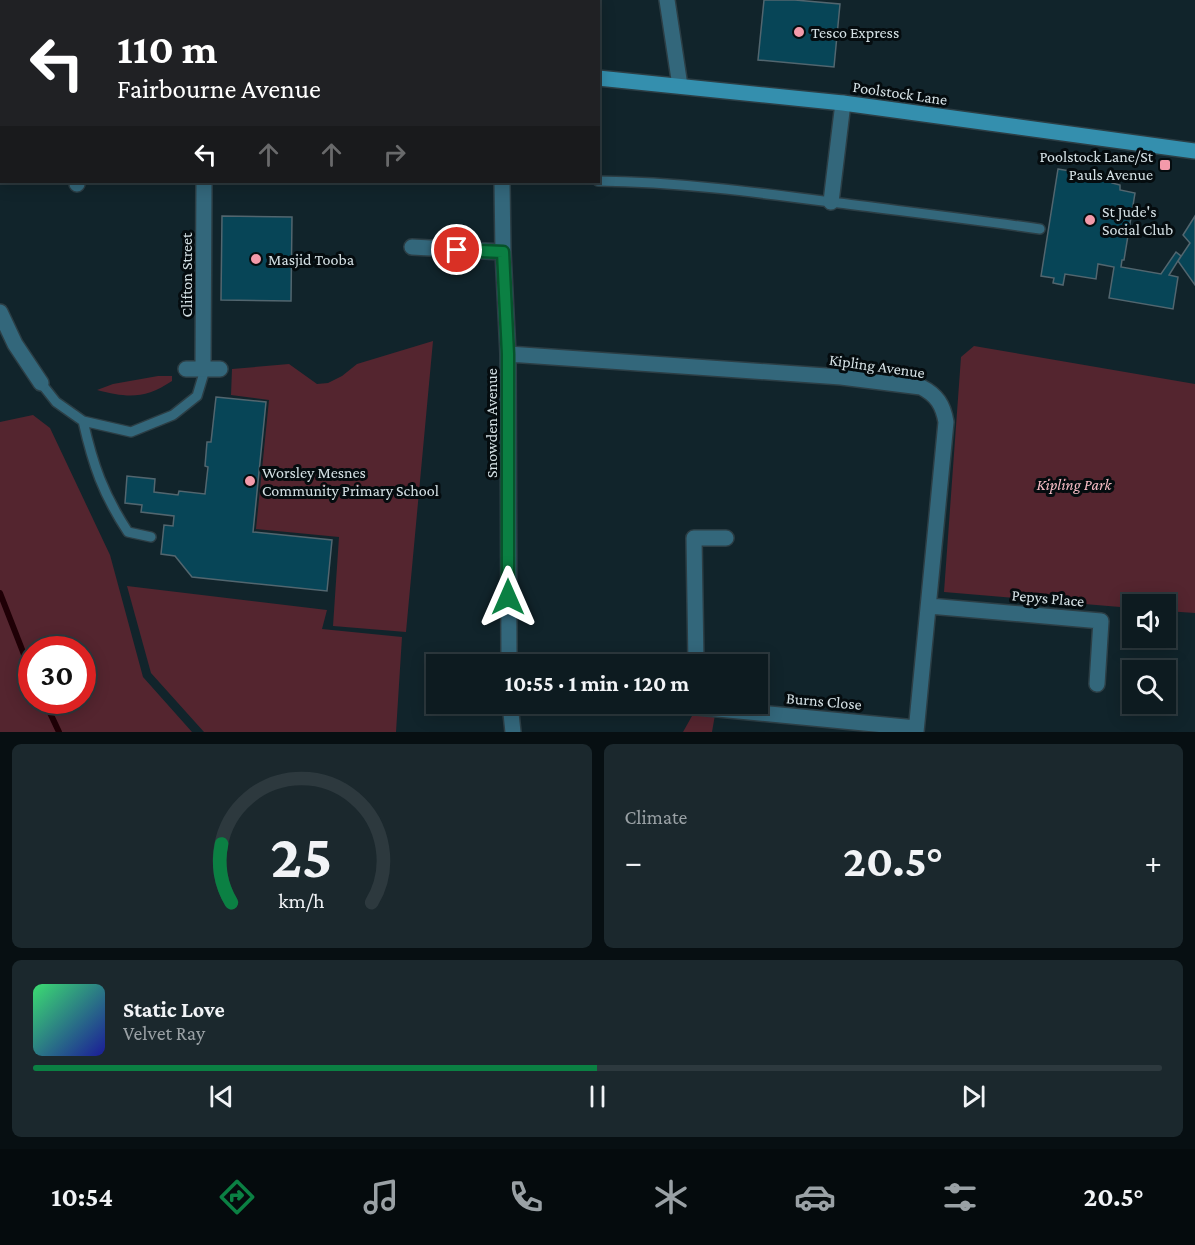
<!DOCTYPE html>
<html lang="en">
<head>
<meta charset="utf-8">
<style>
	body { margin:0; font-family:"Crimson Pro",serif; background:#1b282d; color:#f1f3f6; height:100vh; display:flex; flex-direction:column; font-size:22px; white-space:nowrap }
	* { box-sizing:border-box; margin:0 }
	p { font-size:20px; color:#9aa1a5 }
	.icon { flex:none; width:33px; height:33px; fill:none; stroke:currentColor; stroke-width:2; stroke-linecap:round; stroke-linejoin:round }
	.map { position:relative; height:732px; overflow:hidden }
	.details { display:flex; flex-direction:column; gap:12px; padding:12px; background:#070f12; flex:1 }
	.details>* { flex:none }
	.guide { position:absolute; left:0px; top:0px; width:600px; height:183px; box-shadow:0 3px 15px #0003,0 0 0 2px #2d393e; background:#202124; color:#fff; overflow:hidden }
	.tools { position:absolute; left:1122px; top:594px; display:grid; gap:12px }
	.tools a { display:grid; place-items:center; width:54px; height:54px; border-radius:0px; background:#0d1b20; box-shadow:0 3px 15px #0003,0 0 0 2px #2d393e; font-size:30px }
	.speed { position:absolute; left:18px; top:636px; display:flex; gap:12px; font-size:30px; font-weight:700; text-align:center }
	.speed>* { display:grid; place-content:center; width:78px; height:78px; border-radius:50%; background:#0d1b20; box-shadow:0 3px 15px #0003,0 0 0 2px #2d393e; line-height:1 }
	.speed .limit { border:9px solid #d22; background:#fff; color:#111 }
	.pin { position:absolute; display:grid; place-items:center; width:51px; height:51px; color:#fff; margin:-26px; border:3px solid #fff; border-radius:50%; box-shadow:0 2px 6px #0007 }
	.me { position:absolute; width:66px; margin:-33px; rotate:0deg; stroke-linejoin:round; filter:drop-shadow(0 0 4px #0008) }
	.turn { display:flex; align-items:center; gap:21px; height:126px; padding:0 18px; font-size:27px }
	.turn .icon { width:78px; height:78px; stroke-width:2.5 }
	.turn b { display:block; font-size:42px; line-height:51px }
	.lanes { display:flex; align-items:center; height:57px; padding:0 18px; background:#0003; justify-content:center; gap:30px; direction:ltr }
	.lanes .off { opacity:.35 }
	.big { font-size:45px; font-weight:700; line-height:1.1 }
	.details .card { flex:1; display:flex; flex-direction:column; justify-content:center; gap:9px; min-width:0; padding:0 21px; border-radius:9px; background:#1b282d }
	.details .dial { align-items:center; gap:0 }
	.dial svg { height:156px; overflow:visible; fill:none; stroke:#2d393e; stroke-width:7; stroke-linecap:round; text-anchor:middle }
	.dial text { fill:#f1f3f6; stroke:none }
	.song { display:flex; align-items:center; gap:18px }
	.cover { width:72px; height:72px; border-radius:9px; background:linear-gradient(135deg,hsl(140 70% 55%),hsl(240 70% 35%)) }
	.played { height:6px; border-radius:3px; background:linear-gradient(90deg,#0b8043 50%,#2d393e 50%) }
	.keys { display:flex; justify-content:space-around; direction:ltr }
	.heat { display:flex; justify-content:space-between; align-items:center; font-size:33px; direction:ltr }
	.details .tiles { flex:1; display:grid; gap:12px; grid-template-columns:1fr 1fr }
	.card:last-child { grid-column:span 2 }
	.trip { position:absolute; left:426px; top:654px; width:342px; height:60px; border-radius:0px; background:#0d1b20; box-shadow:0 3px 15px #0003,0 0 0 2px #2d393e; font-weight:700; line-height:60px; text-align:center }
	.tab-bar { display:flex; height:96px; justify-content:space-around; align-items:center; background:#050b0d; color:#9aa1a5 }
	.tab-bar .icon { width:42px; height:42px }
	.tab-bar .on { color:#0b8043 }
	.tab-bar b { font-size:27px; color:#f1f3f6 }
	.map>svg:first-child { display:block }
	.green { fill:#54252f; fill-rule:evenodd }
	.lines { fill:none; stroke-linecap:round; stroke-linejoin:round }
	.stream { stroke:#1f0006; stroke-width:6 }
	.building { fill:#074557; stroke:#52666f; stroke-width:1.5 }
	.lane-casing { stroke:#2c3e45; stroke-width:12 }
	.street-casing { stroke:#2c3e45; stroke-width:18 }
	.secondary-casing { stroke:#2c3e45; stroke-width:18 }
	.lane { stroke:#33677b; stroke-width:9 }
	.street { stroke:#33677b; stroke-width:15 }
	.secondary { stroke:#348fae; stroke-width:15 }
	.route-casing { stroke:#07532c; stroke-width:15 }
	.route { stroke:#0b8043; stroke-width:10 }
	.poi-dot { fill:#f39aaa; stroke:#050c0f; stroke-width:2 }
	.labels { text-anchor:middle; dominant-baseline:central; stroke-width:6; stroke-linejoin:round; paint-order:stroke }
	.poi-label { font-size:16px; fill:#d5e1e5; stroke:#050c0f; text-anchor:start }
	.street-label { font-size:16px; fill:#d5e1e5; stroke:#050c0f }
	.park-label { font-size:16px; font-style:italic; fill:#f7bdc6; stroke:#050c0f }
</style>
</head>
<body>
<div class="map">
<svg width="1195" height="732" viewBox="0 0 1195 732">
	<rect width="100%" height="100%" fill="#11242b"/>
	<!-- green -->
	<path class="green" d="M433 341 406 632 333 626 339 537 256 529 269 400 231 395 232 369 289 364 317 384 328 383 342 376 357 364Z
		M974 346 1195 384V613L1166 611V604H1132V608L944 592 961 357Z
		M158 376H172V381C145 399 128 398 97 390L113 384Z
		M33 415 50 428 110 555 143 677 192 732H0V422ZM32 650H82V700H32Z
		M127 586 327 610 322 629 402 637 396 732H204L151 673Z
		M697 707 716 709 712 732H683Z"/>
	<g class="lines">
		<!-- stream -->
		<path class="stream" d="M0 593 32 675
			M44 700 59 732"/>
	</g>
	<!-- building -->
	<path class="building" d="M764 0H795L840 4 834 67 758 60Z
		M1058 169 1113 178 1112 183 1120 185V190L1135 193 1124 260H1122L1121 267 1161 274 1176 252 1181 256 1169 275 1178 277 1173 309 1109 298 1114 267 1098 264 1096 279 1065 274 1063 285 1053 283 1054 278 1041 276Z
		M222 216 292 217 291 301 221 300Z
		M1195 216V285L1178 261 1190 243 1183 235Z
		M216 397 266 402 253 532 332 540 327 591 192 577 175 556 161 554 164 525 173 526 174 516 141 512 142 505 125 503 127 476 155 479 154 492 178 495 179 491 205 494 208 467 205 466 207 442H211Z"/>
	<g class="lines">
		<defs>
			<path id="lane" d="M598 181C677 182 754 192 831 202 901 211 970 219 1040 229
				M41 383 56 402 83 421 131 432 173 415 197 396 203 376V369
				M83 421C93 465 103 494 128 532L151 537"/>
			<path id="street" d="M667 0 680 86
				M136 2V0
				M424 2V0
				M502 182 503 252 508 354 509 664
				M77 184V182
				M831 202 843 103
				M412 247 503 252
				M0 312 15 344 41 383
				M508 354 841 377 921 387C937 395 943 405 946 422L916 732
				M186 369H220
				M203 369 204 182
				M929 606 1101 621 1097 684
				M696 664 694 538H726
				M510 704 513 732
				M697 704V707L916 728"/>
			<path id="secondary" d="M0 36H2
				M598 78 843 103 1195 151"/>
		</defs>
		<!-- lane casing -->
		<use href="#lane" class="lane-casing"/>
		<!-- street casing -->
		<use href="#street" class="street-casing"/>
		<!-- secondary casing -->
		<use href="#secondary" class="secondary-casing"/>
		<!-- lane -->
		<use href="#lane" class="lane"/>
		<!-- street -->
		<use href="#street" class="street"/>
		<!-- secondary -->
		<use href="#secondary" class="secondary"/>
	</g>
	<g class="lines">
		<defs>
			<path id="route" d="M457 250 503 252 508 354V597"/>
		</defs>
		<!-- route casing -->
		<use href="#route" class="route-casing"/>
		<!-- route -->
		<use href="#route" class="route"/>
	</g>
	<!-- markers -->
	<g class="poi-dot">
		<circle cx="799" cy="32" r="6"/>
		<rect x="1159" y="159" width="12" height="12" rx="3"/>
		<circle cx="1090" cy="220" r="6"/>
		<circle cx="256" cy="259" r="6"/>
		<circle cx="250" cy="481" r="6"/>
	</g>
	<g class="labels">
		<!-- poi labels -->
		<g class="poi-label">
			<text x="811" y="32">Tesco Express</text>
			<text x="1153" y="156" text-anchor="end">Poolstock Lane/St<tspan x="1153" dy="18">Pauls Avenue</tspan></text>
			<text x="1102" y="211">St Jude's<tspan x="1102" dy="18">Social Club</tspan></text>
			<text x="268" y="259">Masjid Tooba</text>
			<text x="262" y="472">Worsley Mesnes<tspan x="262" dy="18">Community Primary School</tspan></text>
		</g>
		<!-- street labels -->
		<g class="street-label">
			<text transform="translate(900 93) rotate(8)">Poolstock Lane</text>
			<text transform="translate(186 275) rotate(-90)">Clifton Street</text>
			<text transform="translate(877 366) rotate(8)">Kipling Avenue</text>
			<text transform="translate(491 423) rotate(-90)">Snowden Avenue</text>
			<text transform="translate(1048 598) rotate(5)">Pepys Place</text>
			<text transform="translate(824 701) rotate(5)">Burns Close</text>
		</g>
		<!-- park labels -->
		<g class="park-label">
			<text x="1074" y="484">Kipling Park</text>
		</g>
	</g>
</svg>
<div class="tools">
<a><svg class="icon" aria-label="sound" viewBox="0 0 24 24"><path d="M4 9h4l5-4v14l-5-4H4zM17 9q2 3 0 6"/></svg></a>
<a><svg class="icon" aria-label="search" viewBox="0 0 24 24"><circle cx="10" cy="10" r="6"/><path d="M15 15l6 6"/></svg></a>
</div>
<div class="speed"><div class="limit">30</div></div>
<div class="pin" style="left:457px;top:250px;background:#d93025"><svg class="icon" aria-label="arrive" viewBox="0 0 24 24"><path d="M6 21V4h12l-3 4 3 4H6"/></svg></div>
<svg class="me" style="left:508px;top:597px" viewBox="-20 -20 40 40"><path d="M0-17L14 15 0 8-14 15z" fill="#0b8043" stroke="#fff" stroke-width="4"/></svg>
<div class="trip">10:55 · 1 min · 120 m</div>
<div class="guide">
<div class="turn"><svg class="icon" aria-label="left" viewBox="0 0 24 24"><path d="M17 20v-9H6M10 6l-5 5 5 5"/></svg><div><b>110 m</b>Fairbourne Avenue</div></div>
<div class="lanes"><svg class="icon" aria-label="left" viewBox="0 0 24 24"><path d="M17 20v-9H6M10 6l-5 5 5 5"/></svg><svg class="icon off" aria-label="ahead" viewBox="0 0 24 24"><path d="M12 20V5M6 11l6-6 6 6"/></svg><svg class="icon off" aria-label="ahead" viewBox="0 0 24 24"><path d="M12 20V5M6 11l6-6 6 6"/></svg><svg class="icon off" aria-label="right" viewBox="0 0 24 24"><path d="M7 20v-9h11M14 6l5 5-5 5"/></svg></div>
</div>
</div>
<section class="details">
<div class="tiles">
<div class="card dial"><svg viewBox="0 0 100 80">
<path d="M14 69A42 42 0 1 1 86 69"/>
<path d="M14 69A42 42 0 0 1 9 39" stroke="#0b8043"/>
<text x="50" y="56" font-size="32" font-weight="700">25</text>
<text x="50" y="72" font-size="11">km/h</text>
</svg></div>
<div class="card"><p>Climate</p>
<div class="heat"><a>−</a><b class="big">20.5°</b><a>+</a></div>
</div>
<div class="card">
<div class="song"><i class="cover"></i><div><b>Static Love</b><p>Velvet Ray</p></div></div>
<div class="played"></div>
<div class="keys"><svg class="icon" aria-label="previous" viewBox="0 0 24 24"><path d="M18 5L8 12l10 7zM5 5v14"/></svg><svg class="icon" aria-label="pause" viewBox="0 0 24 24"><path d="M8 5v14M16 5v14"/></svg><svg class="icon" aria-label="next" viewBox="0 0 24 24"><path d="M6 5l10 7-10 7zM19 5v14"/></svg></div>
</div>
</div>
</section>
<nav class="tab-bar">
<b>10:54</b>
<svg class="icon on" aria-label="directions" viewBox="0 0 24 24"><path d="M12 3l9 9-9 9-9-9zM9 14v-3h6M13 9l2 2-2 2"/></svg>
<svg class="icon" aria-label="music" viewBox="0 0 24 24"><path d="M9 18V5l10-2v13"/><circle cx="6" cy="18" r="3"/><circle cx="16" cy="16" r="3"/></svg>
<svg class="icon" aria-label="phone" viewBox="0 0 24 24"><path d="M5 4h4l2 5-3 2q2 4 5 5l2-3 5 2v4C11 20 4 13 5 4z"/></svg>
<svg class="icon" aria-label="climate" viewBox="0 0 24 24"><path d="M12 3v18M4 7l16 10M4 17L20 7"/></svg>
<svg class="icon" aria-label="car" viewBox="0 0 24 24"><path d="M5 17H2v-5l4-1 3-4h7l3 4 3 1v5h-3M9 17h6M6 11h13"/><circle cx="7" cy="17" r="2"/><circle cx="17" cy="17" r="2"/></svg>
<svg class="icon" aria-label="filters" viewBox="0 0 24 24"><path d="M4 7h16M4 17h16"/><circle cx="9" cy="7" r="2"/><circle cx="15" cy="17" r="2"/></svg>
<b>20.5°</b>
</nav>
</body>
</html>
